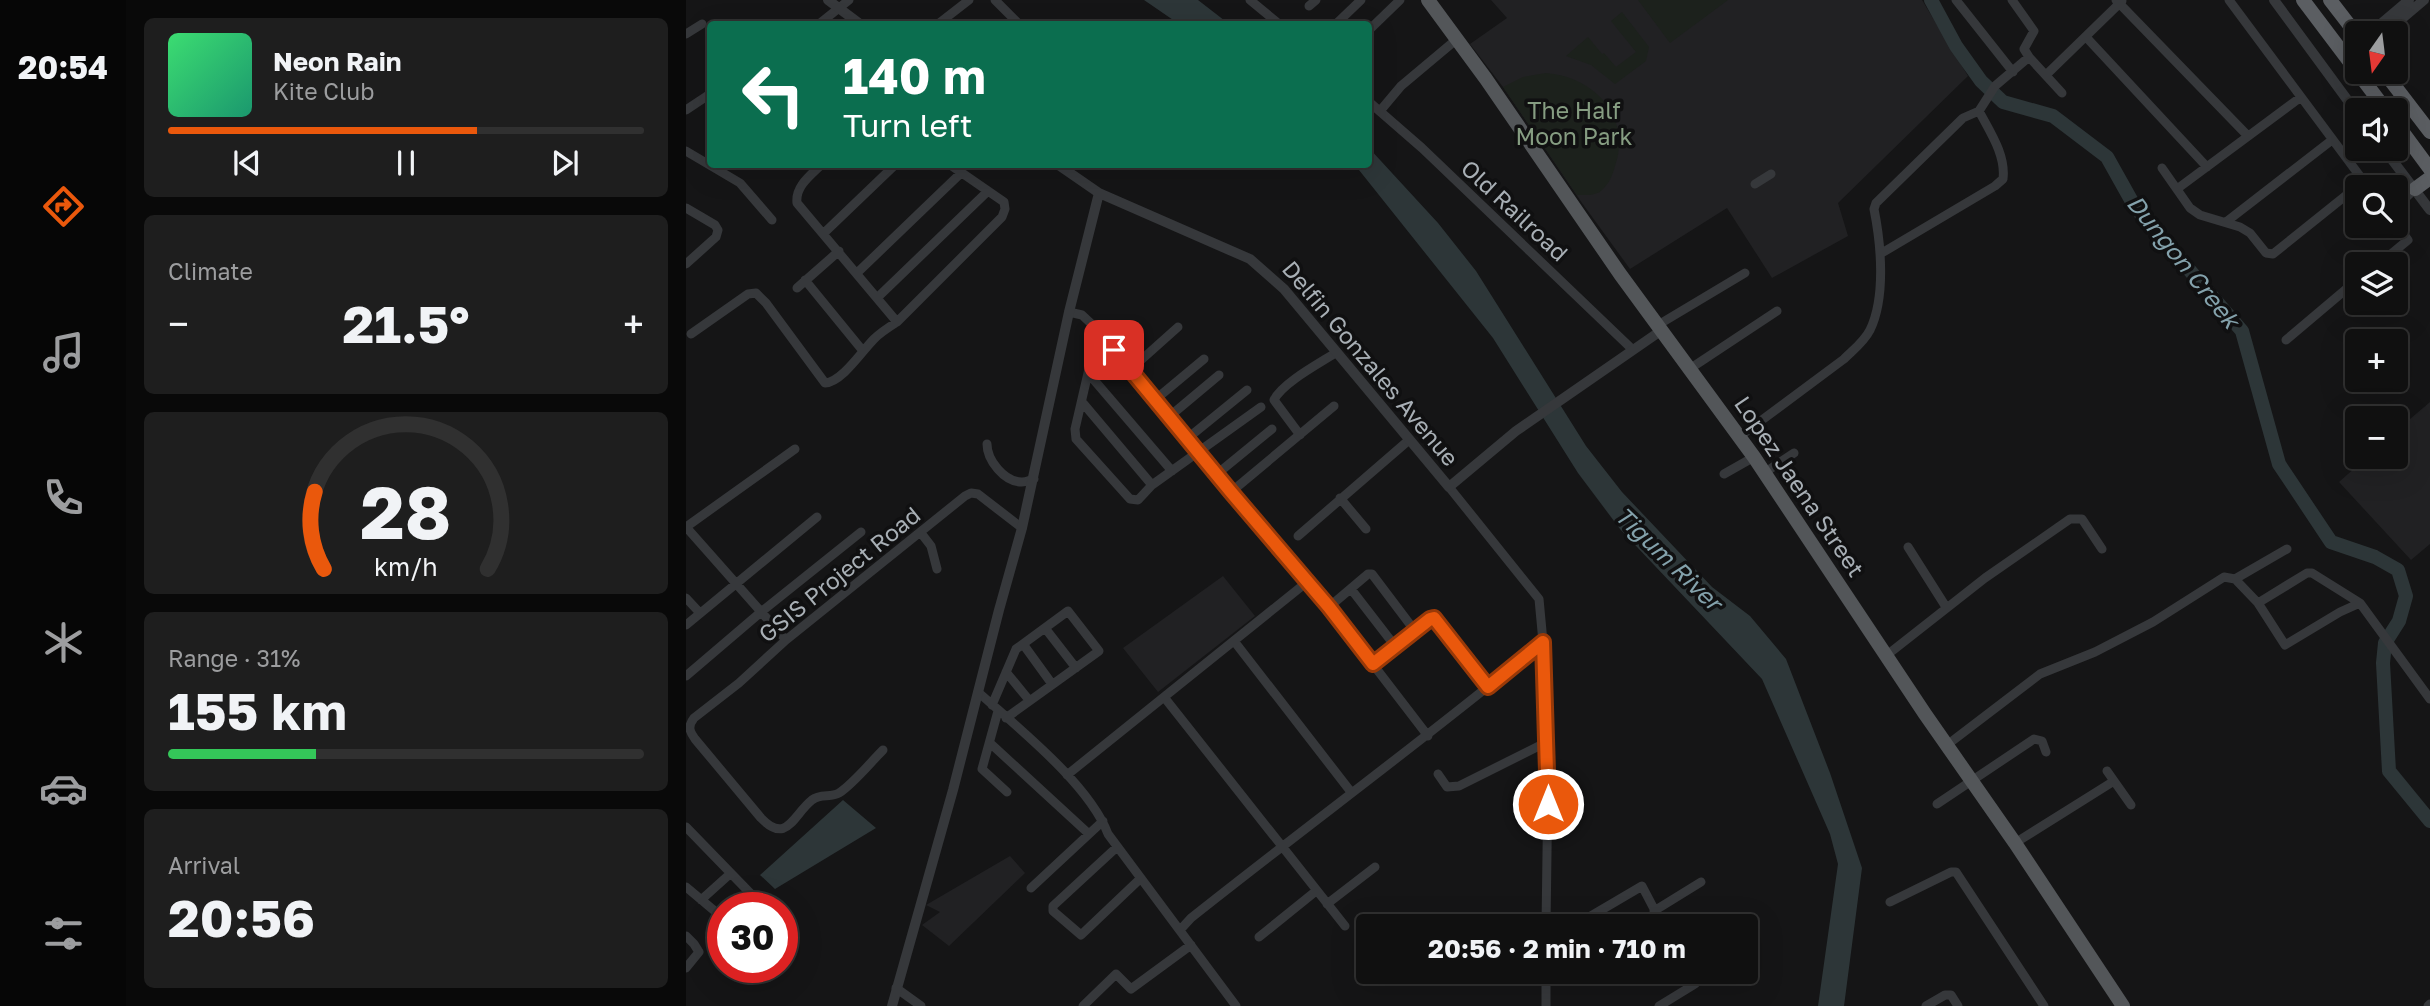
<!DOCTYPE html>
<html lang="en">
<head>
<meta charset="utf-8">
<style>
	body { margin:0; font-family:"Golos Text",sans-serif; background:#1e1e1e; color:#f1f3f6; height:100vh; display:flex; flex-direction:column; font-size:26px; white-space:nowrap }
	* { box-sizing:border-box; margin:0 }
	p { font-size:23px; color:#9c9d9f }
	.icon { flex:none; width:38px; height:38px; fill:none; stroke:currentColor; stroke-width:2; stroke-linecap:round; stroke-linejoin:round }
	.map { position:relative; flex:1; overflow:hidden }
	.sheet { display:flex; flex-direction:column; gap:18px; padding:18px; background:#090909; width:560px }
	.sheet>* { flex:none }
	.guide { position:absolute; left:21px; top:21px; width:665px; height:147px; border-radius:7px; box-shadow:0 7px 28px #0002,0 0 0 2px #303030; background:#0b6e4f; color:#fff; overflow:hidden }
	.needle { width:46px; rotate:194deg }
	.tools { position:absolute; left:1659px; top:21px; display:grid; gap:14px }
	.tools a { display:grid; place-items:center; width:63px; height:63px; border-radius:7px; background:#101010; box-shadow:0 7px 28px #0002,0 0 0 2px #303030; font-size:35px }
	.speed { position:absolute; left:21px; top:892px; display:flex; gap:14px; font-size:35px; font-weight:700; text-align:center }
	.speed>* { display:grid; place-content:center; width:91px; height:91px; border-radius:50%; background:#101010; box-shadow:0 7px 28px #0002,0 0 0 2px #303030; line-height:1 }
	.speed .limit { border:10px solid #d22; background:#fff; color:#111 }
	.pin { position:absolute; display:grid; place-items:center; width:60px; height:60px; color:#fff; margin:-30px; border-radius:14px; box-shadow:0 4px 10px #0006 }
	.me { position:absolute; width:77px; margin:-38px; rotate:0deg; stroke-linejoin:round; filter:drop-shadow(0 0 5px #0008) }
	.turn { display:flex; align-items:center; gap:24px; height:147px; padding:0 21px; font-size:32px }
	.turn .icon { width:91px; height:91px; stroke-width:2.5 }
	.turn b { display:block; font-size:49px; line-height:60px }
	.big { font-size:52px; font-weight:700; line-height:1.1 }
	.sheet .tile { flex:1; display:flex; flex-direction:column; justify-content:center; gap:10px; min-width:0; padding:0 24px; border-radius:10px; background:#1e1e1e }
	.sheet .dial { align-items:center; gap:0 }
	.dial svg { height:182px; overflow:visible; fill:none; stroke:#303030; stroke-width:7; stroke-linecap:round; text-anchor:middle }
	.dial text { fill:#f1f3f6; stroke:none }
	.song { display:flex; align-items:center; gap:21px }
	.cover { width:84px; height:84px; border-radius:10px; background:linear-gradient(135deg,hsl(140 70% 55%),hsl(160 70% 35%)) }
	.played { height:7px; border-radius:4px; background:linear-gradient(90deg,#ea580c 65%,#303030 65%) }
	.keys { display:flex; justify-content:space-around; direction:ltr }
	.heat { display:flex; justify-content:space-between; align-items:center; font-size:38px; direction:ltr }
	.charge { height:10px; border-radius:5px; background:linear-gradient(90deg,#34c759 31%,#303030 0) }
	.trip { position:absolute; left:670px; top:914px; width:402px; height:70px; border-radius:7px; background:#101010; box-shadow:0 7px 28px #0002,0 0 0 2px #303030; font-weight:700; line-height:70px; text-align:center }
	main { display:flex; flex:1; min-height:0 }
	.tab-bar { display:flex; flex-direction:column; width:126px; justify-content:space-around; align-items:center; background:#060606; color:#9c9d9f }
	.tab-bar .icon { width:49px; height:49px }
	.tab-bar .on { color:#ea580c }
	.tab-bar b { font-size:32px; color:#f1f3f6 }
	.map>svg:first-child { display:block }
	.built { fill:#212123 }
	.green { fill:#1c211c }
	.water { fill:#2d3638 }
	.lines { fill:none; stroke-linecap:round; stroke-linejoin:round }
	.river { stroke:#2d3638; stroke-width:14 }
	.minor { stroke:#36383b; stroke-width:9 }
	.tertiary { stroke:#36383b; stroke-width:10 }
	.primary { stroke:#535659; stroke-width:14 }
	.trunk { stroke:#5b5e62; stroke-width:14 }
	.route-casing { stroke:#983908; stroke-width:18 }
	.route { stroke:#ea580c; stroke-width:12 }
	.labels { text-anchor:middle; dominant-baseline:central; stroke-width:7; stroke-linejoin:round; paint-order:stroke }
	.park-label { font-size:23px; fill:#869d82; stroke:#101011 }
	.street-label { font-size:23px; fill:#a8afb5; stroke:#101011 }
	.water-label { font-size:24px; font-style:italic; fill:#84a2ac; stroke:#101011 }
</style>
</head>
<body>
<main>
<nav class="tab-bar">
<b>20:54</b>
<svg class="icon on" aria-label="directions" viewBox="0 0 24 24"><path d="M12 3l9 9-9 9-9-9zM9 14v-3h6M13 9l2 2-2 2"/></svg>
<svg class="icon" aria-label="music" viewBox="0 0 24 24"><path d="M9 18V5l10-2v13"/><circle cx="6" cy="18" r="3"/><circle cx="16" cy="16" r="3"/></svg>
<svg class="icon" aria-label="phone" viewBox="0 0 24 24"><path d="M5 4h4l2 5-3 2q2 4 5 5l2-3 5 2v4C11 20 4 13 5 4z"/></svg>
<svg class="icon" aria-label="climate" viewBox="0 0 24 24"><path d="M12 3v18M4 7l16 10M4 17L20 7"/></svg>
<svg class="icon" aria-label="car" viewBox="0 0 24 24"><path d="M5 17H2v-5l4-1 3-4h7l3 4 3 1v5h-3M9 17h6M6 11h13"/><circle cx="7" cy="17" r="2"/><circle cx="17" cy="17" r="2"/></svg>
<svg class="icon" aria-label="filters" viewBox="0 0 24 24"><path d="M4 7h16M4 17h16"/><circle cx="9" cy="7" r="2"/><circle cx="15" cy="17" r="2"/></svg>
</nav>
<section class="sheet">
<div class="tile">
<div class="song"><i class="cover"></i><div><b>Neon Rain</b><p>Kite Club</p></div></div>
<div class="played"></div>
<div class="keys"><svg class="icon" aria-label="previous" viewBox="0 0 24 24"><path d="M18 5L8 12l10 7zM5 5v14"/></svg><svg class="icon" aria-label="pause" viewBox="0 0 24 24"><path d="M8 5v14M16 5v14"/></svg><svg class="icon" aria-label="next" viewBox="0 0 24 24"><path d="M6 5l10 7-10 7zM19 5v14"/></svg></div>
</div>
<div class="tile"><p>Climate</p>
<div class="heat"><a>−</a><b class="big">21.5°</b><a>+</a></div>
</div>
<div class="tile dial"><svg viewBox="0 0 100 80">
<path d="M14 69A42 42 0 1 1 86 69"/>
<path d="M14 69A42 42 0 0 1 10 35" stroke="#ea580c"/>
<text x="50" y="56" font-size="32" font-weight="700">28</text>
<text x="50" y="72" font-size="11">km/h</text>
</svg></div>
<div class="tile"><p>Range · 31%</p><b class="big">155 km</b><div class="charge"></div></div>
<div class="tile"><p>Arrival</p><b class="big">20:56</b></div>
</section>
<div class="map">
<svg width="1744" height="1006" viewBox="0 0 1744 1006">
	<rect width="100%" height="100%" fill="#151516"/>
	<!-- built -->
	<path class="built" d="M805 0H1236L1282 76 1152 203 1162 236 1086 278 1041 208 944 269 896 203 817 87 784 44 821 18Z
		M1744 402V544L1725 560 1653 482 1681 457H1710V431Z
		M537 576 569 616 472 692 437 648Z
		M324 856 339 873 263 946 236 925 254 912 240 905Z"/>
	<!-- green -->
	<path class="green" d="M952 0H1042L984 43Z
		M936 12 963 47 960 61 929 84 905 65 880 56 902 37 916 54 918 53 930 67 950 52 925 21Z
		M860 73C908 77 946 116 929 166 927 174 923 184 916 190 910 196 899 195 891 195L817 87 837 77Z"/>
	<!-- water -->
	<path class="water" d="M458 0H512L543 24H493Z
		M683 148 752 223 790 271 900 446 936 492 1026 587 1064 616 1100 659 1144 773 1176 868 1158 1006H1132L1152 864 1144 834 1076 679 934 529 892 473 807 338 669 165 682 164Z
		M157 800 190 828 89 889 74 875Z"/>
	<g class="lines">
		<!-- river -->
		<path class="river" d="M1245 0 1270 46 1295 81 1317 102 1367 116 1421 157 1449 207 1556 331 1593 464 1645 542 1689 557 1712 570 1720 596 1713 621 1699 643 1697 663 1703 771 1744 821"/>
		<!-- minor -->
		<path class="minor" d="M309 0 333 24
			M564 0 593 24
			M1270 0 1327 72
			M1326 0 1348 31 1338 49 1343 57
			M1430 0 1561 135
			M1543 0 1682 187
			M623 6 630 0
			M133 24 163 0
			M252 24 283 0
			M650 24 675 0
			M682 31 714 0
			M0 34 16 24
			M1400 37 1521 167
			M1361 74 1436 1
			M682 101 736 148 947 350
			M0 110 24 94
			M694 111 715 86 771 39
			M0 151 54 183 86 220
			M1476 168 1504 208 1514 215 1554 227 1564 233 1580 253 1587 254 1678 181
			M1069 184 1085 174
			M1491 189 1615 97
			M1710 197 1720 189H1727
			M1710 207 1729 189
			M0 208 29 225 32 230 30 237 0 264
			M1540 222 1646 140
			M138 233 210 164
			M1194 254 1309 186 1317 179C1320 155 1304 132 1293 111
			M1693 264 1722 240 1710 223
			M171 273 275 173
			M119 280 177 351
			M111 288 153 251
			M192 297 302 191
			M383 312 396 315 412 330 643 607 742 736
			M211 322 316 217 319 209 318 202 263 164
			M972 325 1059 273
			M412 330 402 373 486 471
			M5 334 62 294 70 293 80 303 139 383C156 382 176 351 188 339 195 332 203 327 211 322L111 203C109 186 125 175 136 164
			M1600 340 1671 280
			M1005 368 1091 311
			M445 369 492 327
			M402 373 389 429 390 439 444 499 452 500 466 485
			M470 399 518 359
			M396 402 466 485 575 407
			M484 416 533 375
			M614 435 588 400C596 383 634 363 651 352
			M1053 437 1158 359C1167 350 1178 342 1184 330 1200 297 1195 244 1188 209L1190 203 1277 118 1293 111 1309 86 1343 57 1376 93
			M502 438 561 390
			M301 444C301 460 318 482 336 482 340 482 344 480 348 479
			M1078 473 1108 453
			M531 474 586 429
			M1038 474 1068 457
			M763 487 853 599 857 642 862 780 860 926
			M545 492 648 406
			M654 498 680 529
			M0 527 100 640
			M0 527 109 449
			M235 533 245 546 251 569
			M612 536 723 440
			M1222 547 1260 607
			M1549 579 1601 549
			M665 589 709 646
			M0 598 14 613
			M1572 603 1621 573H1626L1674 603 1744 699
			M643 607 682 574H686L729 631
			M0 625 131 517
			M359 628 390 668
			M548 641 665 792
			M337 644 366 684
			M1201 655 1299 578 1384 519H1396L1416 549
			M687 664 744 619 748 618 802 687
			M320 672 343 700
			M0 676 75 612 175 532
			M292 692C332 728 403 784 422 834L550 1006
			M478 697 659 926
			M306 705 330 649 382 611 413 651 320 718
			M312 711 296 769 321 792
			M304 743 403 834
			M1261 745 1354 674 1409 652 1467 622 1538 577 1549 579 1572 603 1599 645 1654 612 1674 603
			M197 750C184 763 167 784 153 793 145 798 134 793 126 800 107 815 101 845 75 818L9 739C4 732 1 727 8 718L53 683 100 640 279 496 285 493 292 494 336 528
			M1421 771 1445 805
			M752 774 761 787 773 786 861 742
			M381 775 621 582
			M1251 804 1348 739 1356 741 1360 752
			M0 827 66 895 68 902 64 908
			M1329 843 1428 781
			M431 847 367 906V911L395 935 455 878
			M0 887 37 918
			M345 888 417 821
			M15 900 45 873
			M1204 902 1265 872H1270L1358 1006
			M641 904 689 867
			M968 911 1015 882
			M888 926 956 886 977 926
			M494 930 505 918C622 825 742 737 857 642
			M0 936 8 944 13 952 0 968
			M573 937 630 891
			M860 971V1006
			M210 988 235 1006
			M397 1006 430 974 445 989 505 945
			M973 1006 1009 984 1002 971
			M1240 1006 1259 995H1265L1272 1006
			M1742 1006 1744 1004"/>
		<!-- tertiary -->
		<path class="tertiary" d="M142 0 174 24
			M1588 0 1671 113
			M1684 33 1723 0
			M1699 33 1738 0
			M1698 149 1744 210
			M371 164 413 193 564 259 598 289 763 487 830 431 976 330
			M206 1006 267 790 313 610 336 528 383 312 413 193"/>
		<!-- primary -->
		<path class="primary" d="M742 0 800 79 934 274 1068 457 1239 714 1329 843 1437 1006"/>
		<!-- trunk -->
		<path class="trunk" d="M1617 0 1700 110
			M1644 0 1671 35
			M1698 72 1744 132
			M1710 123 1744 169
			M1729 189 1744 178"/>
	</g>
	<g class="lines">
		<defs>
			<path id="route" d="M428 350 545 492 643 607 687 664 744 619 748 618 802 687 857 642 862 804"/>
		</defs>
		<!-- route casing -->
		<use href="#route" class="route-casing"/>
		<!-- route -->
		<use href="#route" class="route"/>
	</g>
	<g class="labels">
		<!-- park labels -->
		<g class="park-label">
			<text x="888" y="110">The Half<tspan x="888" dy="26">Moon Park</tspan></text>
		</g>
		<!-- street labels -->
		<g class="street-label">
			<text transform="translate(829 210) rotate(43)">Old Railroad</text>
			<text transform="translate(685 363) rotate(50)">Delfin Gonzales Avenue</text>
			<text transform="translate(1114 486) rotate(56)">Lopez Jaena Street</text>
			<text transform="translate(153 574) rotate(-39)">GSIS Project Road</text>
		</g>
		<!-- water labels -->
		<g class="water-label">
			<text transform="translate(1498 261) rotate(51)">Dungon Creek</text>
			<text transform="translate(983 558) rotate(44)">Tigum River</text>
		</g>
	</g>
</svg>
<div class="tools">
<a><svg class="needle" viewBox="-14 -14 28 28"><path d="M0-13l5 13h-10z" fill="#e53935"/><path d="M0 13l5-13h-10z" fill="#9c9d9f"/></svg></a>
<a><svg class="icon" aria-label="sound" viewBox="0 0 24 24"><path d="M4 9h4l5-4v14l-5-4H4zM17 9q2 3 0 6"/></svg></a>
<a><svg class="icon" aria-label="search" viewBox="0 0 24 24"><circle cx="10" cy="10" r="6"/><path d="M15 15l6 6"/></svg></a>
<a><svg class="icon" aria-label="layers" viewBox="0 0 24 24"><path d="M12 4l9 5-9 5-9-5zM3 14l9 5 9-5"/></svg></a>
<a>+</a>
<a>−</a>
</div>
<div class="speed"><div class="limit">30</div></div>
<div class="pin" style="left:428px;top:350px;background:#d93025"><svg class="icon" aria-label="arrive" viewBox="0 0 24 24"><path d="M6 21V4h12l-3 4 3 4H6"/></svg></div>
<svg class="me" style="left:862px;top:804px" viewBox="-20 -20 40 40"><circle r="17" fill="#ea580c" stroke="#fff" stroke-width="3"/><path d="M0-11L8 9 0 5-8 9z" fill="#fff"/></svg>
<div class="trip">20:56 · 2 min · 710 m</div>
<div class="guide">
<div class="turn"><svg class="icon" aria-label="left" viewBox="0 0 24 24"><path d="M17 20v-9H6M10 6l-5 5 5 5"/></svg><div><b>140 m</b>Turn left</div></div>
</div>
</div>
</main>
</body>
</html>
